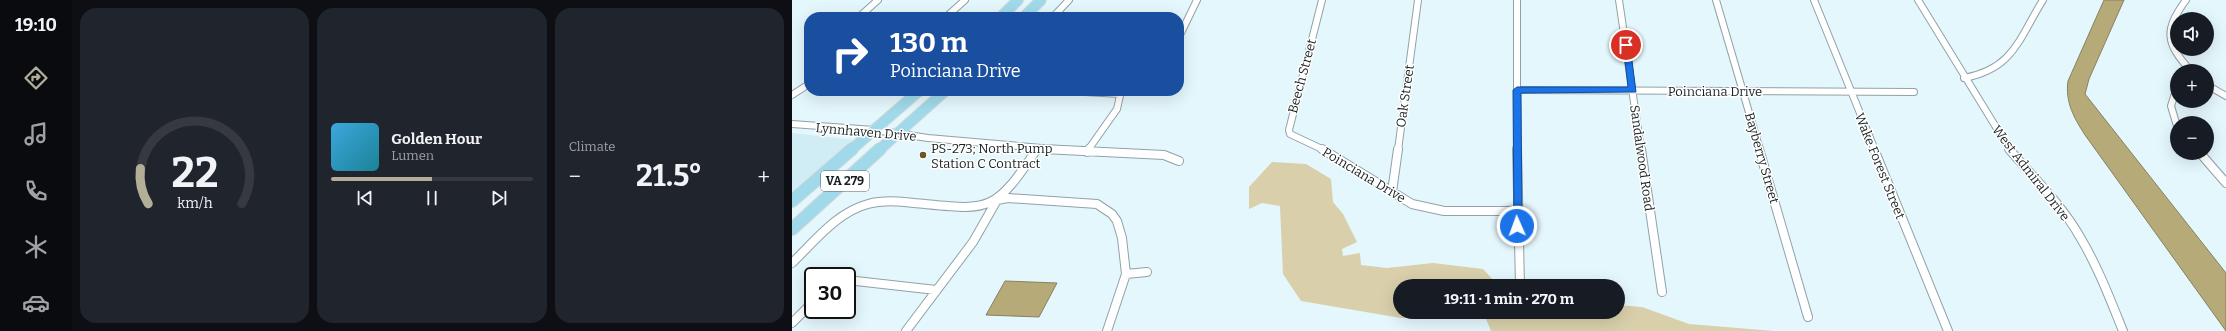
<!DOCTYPE html>
<html lang="en">
<head>
<meta charset="utf-8">
<style>
	body { margin:0; font-family:Bitter,serif; background:#20242c; color:#f1f3f6; height:100vh; display:flex; flex-direction:column; font-size:15px; white-space:nowrap }
	* { box-sizing:border-box; margin:0 }
	p { font-size:13px; color:#9ea1a6 }
	.icon { flex:none; width:22px; height:22px; fill:none; stroke:currentColor; stroke-width:2; stroke-linecap:round; stroke-linejoin:round }
	.map { position:relative; flex:1; overflow:hidden }
	.drawer { display:flex; flex-direction:column; gap:8px; padding:8px; background:#0d0f14; width:720px }
	.drawer>* { flex:none }
	.top-card { position:absolute; left:12px; top:12px; width:380px; height:84px; border-radius:16px; box-shadow:0 4px 16px #0002; background:#1a4fa0; color:#fff; overflow:hidden }
	.fabs { position:absolute; left:1378px; top:12px; display:grid; gap:8px }
	.fabs a { display:grid; place-items:center; width:44px; height:44px; border-radius:50%; background:#171b24; box-shadow:0 4px 16px #0002; font-size:20px }
	.speed { position:absolute; left:12px; top:267px; display:flex; gap:8px; font-size:20px; font-weight:700; text-align:center }
	.speed>* { display:grid; place-content:center; width:52px; height:52px; border-radius:50%; background:#171b24; box-shadow:0 4px 16px #0002; line-height:1 }
	.speed .limit { border:2px solid #111; border-radius:6px; background:#fff; color:#111 }
	.pin { position:absolute; display:grid; place-items:center; width:34px; height:34px; color:#fff; margin:-17px; border:2px solid #fff; border-radius:50%; box-shadow:0 1px 4px #0007 }
	.me { position:absolute; width:44px; margin:-22px; rotate:358deg; stroke-linejoin:round; filter:drop-shadow(0 0 3px #0008) }
	.turn { display:flex; align-items:center; gap:14px; height:84px; padding:0 20px; font-size:18px }
	.turn .icon { width:52px; height:52px; stroke-width:2.5 }
	.turn b { display:block; font-size:28px; line-height:34px }
	.big { font-size:30px; font-weight:700; line-height:1.1 }
	.drawer .tile { flex:1; display:flex; flex-direction:column; justify-content:center; gap:6px; min-width:0; padding:0 14px; border-radius:16px; background:#20242c }
	.drawer .dial { align-items:center; gap:0 }
	.dial svg { height:104px; overflow:visible; fill:none; stroke:#363941; stroke-width:7; stroke-linecap:round; text-anchor:middle }
	.dial text { fill:#f1f3f6; stroke:none }
	.song { display:flex; align-items:center; gap:12px }
	.cover { width:48px; height:48px; border-radius:6px; background:linear-gradient(135deg,hsl(200 70% 55%),hsl(190 70% 35%)) }
	.played { height:4px; border-radius:2px; background:linear-gradient(90deg,#b2ae98 50%,#363941 50%) }
	.keys { display:flex; justify-content:space-around; direction:ltr }
	.heat { display:flex; justify-content:space-between; align-items:center; font-size:22px; direction:ltr }
	.drawer .tiles { flex:1; display:grid; gap:8px; grid-template-columns:repeat(3,1fr) }
	.trip { position:absolute; left:601px; top:279px; width:232px; height:40px; border-radius:20px; background:#171b24; box-shadow:0 4px 16px #0002; font-weight:700; line-height:40px; text-align:center }
	main { display:flex; flex:1; min-height:0 }
	.tab-bar { display:flex; flex-direction:column; width:72px; justify-content:space-around; align-items:center; background:#090b0e; color:#9ea1a6 }
	.tab-bar .icon { width:28px; height:28px }
	.tab-bar .selected { color:#b2ae98 }
	.tab-bar b { font-size:18px; color:#f1f3f6 }
	.map>svg:first-child { display:block }
	.built { fill:#d0ecf4 }
	.green { fill:#d9cfab }
	.water { fill:#b7aa79; stroke:#87805f }
	.lines { fill:none; stroke-linecap:round; stroke-linejoin:round }
	.minor-far1-casing { stroke:#90a2a8; stroke-width:8 }
	.minor-casing { stroke:#90a2a8; stroke-width:10 }
	.primary-far1-casing { stroke:#d5d7d7; stroke-width:12 }
	.primary-casing { stroke:#d5d7d7; stroke-width:14 }
	.minor-far1 { stroke:#fff; stroke-width:6 }
	.minor { stroke:#fff; stroke-width:8 }
	.primary-far1 { stroke:#a0daea; stroke-width:10 }
	.primary { stroke:#a0daea; stroke-width:12 }
	.route { fill:#1a73e8; stroke:#114b97 }
	.poi-dot { fill:#665925; stroke:#fff; stroke-width:1.5 }
	.labels { text-anchor:middle; dominant-baseline:central; stroke-width:3; stroke-linejoin:round; paint-order:stroke }
	.shield { fill:#fff; stroke:#5d6264; stroke-width:1 }
	.shield-label { font-size:12px; font-weight:bold; fill:#181f21 }
	.street-label { font-size:13px; fill:#181f21; stroke:#fff }
	.poi-label { font-size:13px; fill:#181f21; stroke:#fff; text-anchor:start }
</style>
</head>
<body>
<main>
<nav class="tab-bar">
<b>19:10</b>
<svg class="icon selected" aria-label="directions" viewBox="0 0 24 24"><path d="M12 3l9 9-9 9-9-9zM9 14v-3h6M13 9l2 2-2 2"/></svg>
<svg class="icon" aria-label="music" viewBox="0 0 24 24"><path d="M9 18V5l10-2v13"/><circle cx="6" cy="18" r="3"/><circle cx="16" cy="16" r="3"/></svg>
<svg class="icon" aria-label="phone" viewBox="0 0 24 24"><path d="M5 4h4l2 5-3 2q2 4 5 5l2-3 5 2v4C11 20 4 13 5 4z"/></svg>
<svg class="icon" aria-label="climate" viewBox="0 0 24 24"><path d="M12 3v18M4 7l16 10M4 17L20 7"/></svg>
<svg class="icon" aria-label="car" viewBox="0 0 24 24"><path d="M5 17H2v-5l4-1 3-4h7l3 4 3 1v5h-3M9 17h6M6 11h13"/><circle cx="7" cy="17" r="2"/><circle cx="17" cy="17" r="2"/></svg>
</nav>
<section class="drawer">
<div class="tiles">
<div class="tile dial"><svg viewBox="0 0 100 80">
<path d="M14 69A42 42 0 1 1 86 69"/>
<path d="M14 69A42 42 0 0 1 8 42" stroke="#b2ae98"/>
<text x="50" y="56" font-size="32" font-weight="700">22</text>
<text x="50" y="72" font-size="11">km/h</text>
</svg></div>
<div class="tile">
<div class="song"><i class="cover"></i><div><b>Golden Hour</b><p>Lumen</p></div></div>
<div class="played"></div>
<div class="keys"><svg class="icon" aria-label="previous" viewBox="0 0 24 24"><path d="M18 5L8 12l10 7zM5 5v14"/></svg><svg class="icon" aria-label="pause" viewBox="0 0 24 24"><path d="M8 5v14M16 5v14"/></svg><svg class="icon" aria-label="next" viewBox="0 0 24 24"><path d="M6 5l10 7-10 7zM19 5v14"/></svg></div>
</div>
<div class="tile"><p>Climate</p>
<div class="heat"><a>−</a><b class="big">21.5°</b><a>+</a></div>
</div>
</div>
</section>
<div class="map">
<svg width="1434" height="331" viewBox="0 0 1434 331">
	<rect width="100%" height="100%" fill="#e4f7fd"/>
	<!-- built -->
	<path class="built" d="M0 133 63 140 0 191Z"/>
	<!-- green -->
	<path class="green" d="M480 162 514 164 539 179 541 202 551 214 565 242 550 249 551 256 568 253 569 265 595 268 641 263 691 269 707 286H608V312H826V305L850 307 897 324 982 331H699L694 319 609 318 509 301 491 274 488 206 470 203 457 209V187Z"/>
	<!-- water -->
	<path class="water" d="M1312 0H1332L1297 79 1293 94 1434 273V331L1293 135C1282 118 1273 102 1276 81Z
		M213 281 265 283 247 317 194 315Z"/>
	<g class="lines">
		<defs>
			<path id="minor-far1" d="M530 0 497 130 498 134 532 150
				M725 0V150
				M827 0 849 150
				M924 0 968 150
				M1022 0 1083 150
				M1126 0 1218 150
				M1394 0C1372 30 1373 43 1399 71
				M67 17 86 0
				M154 17 173 0
				M261 17 277 0
				M387 37 405 0
				M1172 78C1222 69 1227 38 1251 0
				M1415 85 1434 96
				M1385 87 1379 106 1385 126
				M725 90 1122 92
				M276 91 328 94
				M0 95 17 84
				M0 124 82 130 136 138 273 150
				M244 150 245 149
				M296 150 325 109 329 91
				M606 150 626 0"/>
			<path id="minor" d="M251 149 372 155 387 161
				M530 149 620 204 652 211H725
				M725 149 728 286
				M849 149 870 292
				M967 149 1016 317
				M1082 149 1156 331
				M1217 149C1241 177 1270 205 1288 237 1306 267 1318 299 1331 331
				M295 152 297 149
				M1408 153 1434 183
				M600 192 606 149
				M0 263C22 242 45 212 76 204 91 200 107 201 122 203 197 210 201 215 245 149
				M334 274 355 272
				M55 280 144 290
				M0 323 21 302
				M114 331 181 242 205 200 216 198 305 204 320 214 325 221 330 238 334 274 315 331"/>
			<path id="primary-far1" d="M209 17 226 0
				M232 17 249 0
				M59 150 127 91
				M87 150 153 91"/>
			<path id="primary" d="M0 201 60 149
				M0 229 88 149"/>
		</defs>
		<!-- minor-far1 casing -->
		<use href="#minor-far1" class="minor-far1-casing"/>
		<!-- minor casing -->
		<use href="#minor" class="minor-casing"/>
		<!-- primary-far1 casing -->
		<use href="#primary-far1" class="primary-far1-casing"/>
		<!-- primary casing -->
		<use href="#primary" class="primary-casing"/>
		<!-- minor-far1 -->
		<use href="#minor-far1" class="minor-far1"/>
		<!-- minor -->
		<use href="#minor" class="minor"/>
		<!-- primary-far1 -->
		<use href="#primary-far1" class="primary-far1"/>
		<!-- primary -->
		<use href="#primary" class="primary"/>
	</g>
	<!-- route -->
	<path class="route" d="M831 43 838 45 844 92 729 93 730 226 729 228H722L721 90 725 87H836Z"/>
	<!-- markers -->
	<circle class="poi-dot" cx="131" cy="155" r="4"/>
	<g class="labels">
		<!-- shield labels -->
		<rect class="shield" x="29" y="171" width="48" height="20" rx="3"/>
		<g class="shield-label">
			<text x="53" y="181">VA 279</text>
		</g>
		<!-- street labels -->
		<g class="street-label">
			<text transform="translate(510 76) rotate(-75)">Beech Street</text>
			<text x="923" y="91">Poinciana Drive</text>
			<text transform="translate(613 96) rotate(-82)">Oak Street</text>
			<text transform="translate(74 132) rotate(5)">Lynnhaven Drive</text>
			<text transform="translate(850 158) rotate(82)">Sandalwood Road</text>
			<text transform="translate(970 158) rotate(74)">Bayberry Street</text>
			<text transform="translate(1088 166) rotate(68)">Wake Forest Street</text>
			<text transform="translate(1239 173) rotate(52)">West Admiral Drive</text>
			<text transform="translate(572 175) rotate(31)">Poinciana Drive</text>
		</g>
		<!-- poi labels -->
		<g class="poi-label">
			<text x="139" y="148">PS-273; North Pump<tspan x="139" dy="15">Station C Contract</tspan></text>
		</g>
	</g>
</svg>
<div class="fabs">
<a><svg class="icon" aria-label="sound" viewBox="0 0 24 24"><path d="M4 9h4l5-4v14l-5-4H4zM17 9q2 3 0 6"/></svg></a>
<a>+</a>
<a>−</a>
</div>
<div class="speed"><div class="limit">30</div></div>
<div class="pin" style="left:834px;top:45px;background:#d93025"><svg class="icon" aria-label="arrive" viewBox="0 0 24 24"><path d="M6 21V4h12l-3 4 3 4H6"/></svg></div>
<svg class="me" style="left:725px;top:226px" viewBox="-20 -20 40 40"><circle r="17" fill="#1a73e8" stroke="#fff" stroke-width="3"/><path d="M0-11L8 9 0 5-8 9z" fill="#fff"/></svg>
<div class="trip">19:11 · 1 min · 270 m</div>
<div class="top-card">
<div class="turn"><svg class="icon" aria-label="right" viewBox="0 0 24 24"><path d="M7 20v-9h11M14 6l5 5-5 5"/></svg><div><b>130 m</b>Poinciana Drive</div></div>
</div>
</div>
</main>
</body>
</html>
